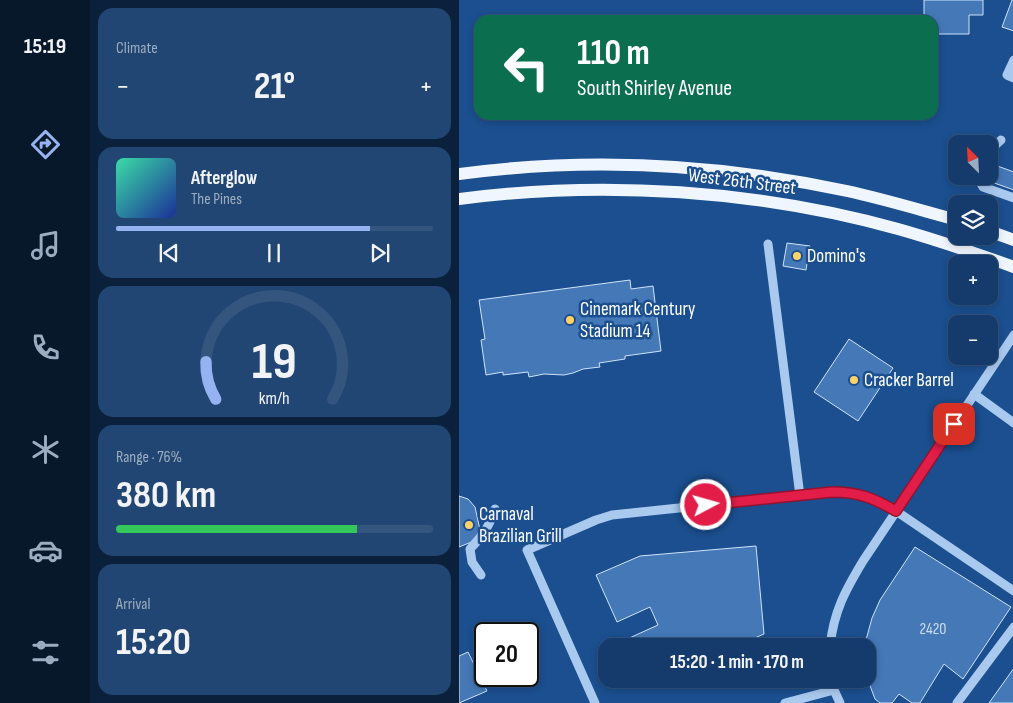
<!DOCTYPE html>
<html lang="en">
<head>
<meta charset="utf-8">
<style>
	body { margin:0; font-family:"Sofia Sans Condensed",sans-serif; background:#214673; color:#f1f3f6; height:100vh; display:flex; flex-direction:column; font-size:19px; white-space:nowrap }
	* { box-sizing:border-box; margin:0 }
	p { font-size:16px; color:#9dadc1 }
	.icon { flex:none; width:28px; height:28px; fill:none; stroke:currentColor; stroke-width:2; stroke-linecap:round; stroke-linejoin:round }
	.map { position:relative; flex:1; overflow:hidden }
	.sheet { display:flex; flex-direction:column; gap:8px; padding:8px; background:#0b203b; width:369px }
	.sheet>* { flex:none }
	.hud { position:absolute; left:15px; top:15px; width:464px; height:105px; border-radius:15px; box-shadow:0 2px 8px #0003,0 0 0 1px #33557e; background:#0b6e4f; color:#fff; overflow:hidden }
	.needle { width:32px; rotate:336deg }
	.tools { position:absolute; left:489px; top:135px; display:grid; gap:10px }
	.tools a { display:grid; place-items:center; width:50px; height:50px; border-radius:10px; background:#143b6b; box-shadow:0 2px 8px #0003,0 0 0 1px #33557e; font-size:25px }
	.speed { position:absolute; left:15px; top:622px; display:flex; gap:10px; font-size:25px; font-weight:700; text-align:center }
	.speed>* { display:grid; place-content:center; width:65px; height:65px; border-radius:50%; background:#143b6b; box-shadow:0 2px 8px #0003,0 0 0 1px #33557e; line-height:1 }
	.speed .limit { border:2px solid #111; border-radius:8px; background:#fff; color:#111 }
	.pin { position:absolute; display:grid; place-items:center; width:42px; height:42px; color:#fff; margin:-21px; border-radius:10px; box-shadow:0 2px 8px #0006 }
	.me { position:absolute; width:55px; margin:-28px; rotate:84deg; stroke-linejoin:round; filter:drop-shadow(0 0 4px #0008) }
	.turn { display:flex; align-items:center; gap:18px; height:105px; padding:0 20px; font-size:22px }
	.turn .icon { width:65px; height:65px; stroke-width:2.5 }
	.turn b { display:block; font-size:35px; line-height:42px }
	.big { font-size:38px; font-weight:700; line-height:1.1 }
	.sheet .tile { flex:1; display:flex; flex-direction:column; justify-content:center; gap:8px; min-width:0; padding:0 18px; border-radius:15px; background:#214673 }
	.sheet .dial { align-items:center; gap:0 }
	.dial svg { height:130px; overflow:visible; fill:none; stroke:#33557e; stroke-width:7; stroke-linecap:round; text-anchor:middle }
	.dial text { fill:#f1f3f6; stroke:none }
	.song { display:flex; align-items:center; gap:15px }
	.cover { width:60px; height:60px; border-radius:8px; background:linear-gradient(135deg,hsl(160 70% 55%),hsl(230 70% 35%)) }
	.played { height:5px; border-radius:2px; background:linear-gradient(90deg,#95b2f1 80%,#33557e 80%) }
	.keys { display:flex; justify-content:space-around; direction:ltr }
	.heat { display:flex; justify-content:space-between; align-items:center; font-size:28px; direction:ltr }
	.charge { height:8px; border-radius:4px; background:linear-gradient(90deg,#34c759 76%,#33557e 0) }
	.trip { position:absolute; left:139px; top:638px; width:278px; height:50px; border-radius:15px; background:#143b6b; box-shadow:0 2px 8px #0003,0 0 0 1px #33557e; font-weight:700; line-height:50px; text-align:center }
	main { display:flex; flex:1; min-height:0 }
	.tabs { display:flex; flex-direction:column; width:90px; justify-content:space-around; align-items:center; background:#08182b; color:#9dadc1 }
	.tabs .icon { width:35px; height:35px }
	.tabs .current { color:#95b2f1 }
	.tabs b { font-size:22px; color:#f1f3f6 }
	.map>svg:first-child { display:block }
	.building { fill:#4478b7; stroke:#cfe3fa }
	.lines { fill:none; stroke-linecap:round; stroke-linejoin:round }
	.minor { stroke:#a9c9ee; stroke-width:9 }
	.major { stroke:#f0f6ff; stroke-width:12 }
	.route-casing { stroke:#92132f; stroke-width:12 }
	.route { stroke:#e11d48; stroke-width:9 }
	.poi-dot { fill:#ffd166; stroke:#1b4f8f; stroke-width:2 }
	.labels { text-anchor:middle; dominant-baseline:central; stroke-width:5; stroke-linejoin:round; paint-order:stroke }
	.number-label { font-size:16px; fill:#d0dded }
	.street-label { font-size:19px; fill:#fff; stroke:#1b4f8f }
	.poi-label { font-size:19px; fill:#fff; stroke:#1b4f8f; text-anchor:start }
</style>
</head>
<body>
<main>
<nav class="tabs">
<b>15:19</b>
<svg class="icon current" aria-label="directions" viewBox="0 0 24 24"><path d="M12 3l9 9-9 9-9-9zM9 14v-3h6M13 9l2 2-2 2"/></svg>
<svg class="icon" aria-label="music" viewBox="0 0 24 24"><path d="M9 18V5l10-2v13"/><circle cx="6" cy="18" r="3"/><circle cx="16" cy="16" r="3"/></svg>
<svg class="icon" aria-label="phone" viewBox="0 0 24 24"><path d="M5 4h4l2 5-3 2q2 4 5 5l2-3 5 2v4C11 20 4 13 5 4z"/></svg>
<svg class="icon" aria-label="climate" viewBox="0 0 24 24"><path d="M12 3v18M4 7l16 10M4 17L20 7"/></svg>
<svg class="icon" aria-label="car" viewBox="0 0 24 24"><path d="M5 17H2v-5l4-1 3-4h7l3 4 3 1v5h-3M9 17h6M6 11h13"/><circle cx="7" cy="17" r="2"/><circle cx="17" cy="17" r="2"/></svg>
<svg class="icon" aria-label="filters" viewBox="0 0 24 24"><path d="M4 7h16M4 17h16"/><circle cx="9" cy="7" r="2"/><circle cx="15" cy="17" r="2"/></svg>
</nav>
<section class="sheet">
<div class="tile"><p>Climate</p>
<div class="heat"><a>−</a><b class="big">21°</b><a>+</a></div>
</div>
<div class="tile">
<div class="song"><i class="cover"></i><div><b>Afterglow</b><p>The Pines</p></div></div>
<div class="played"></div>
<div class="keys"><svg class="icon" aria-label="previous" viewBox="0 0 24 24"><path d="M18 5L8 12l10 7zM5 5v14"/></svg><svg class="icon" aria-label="pause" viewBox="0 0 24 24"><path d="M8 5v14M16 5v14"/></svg><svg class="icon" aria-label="next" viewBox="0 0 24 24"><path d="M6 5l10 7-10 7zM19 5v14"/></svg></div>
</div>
<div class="tile dial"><svg viewBox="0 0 100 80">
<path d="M14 69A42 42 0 1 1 86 69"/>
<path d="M14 69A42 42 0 0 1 8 46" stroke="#95b2f1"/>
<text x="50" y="56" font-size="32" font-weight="700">19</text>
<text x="50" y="72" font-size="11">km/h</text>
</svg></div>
<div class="tile"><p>Range · 76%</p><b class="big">380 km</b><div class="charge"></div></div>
<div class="tile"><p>Arrival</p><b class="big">15:20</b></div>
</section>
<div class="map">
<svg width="555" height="703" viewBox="0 0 555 703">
	<rect width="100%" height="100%" fill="#1b4f8f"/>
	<!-- building -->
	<path class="building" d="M465 0H524V15H510V34H474V20H465Z
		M553 0H555V31L543 27Z
		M530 163 555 172V190L524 179 525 176H530Z
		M328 243 351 246 347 270 324 266Z
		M171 280 172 289 194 286 202 351 166 356V359L140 363 141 367 124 369 114 373 105 375 85 374 70 377 69 372 44 375V372L27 375 22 340 26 339 20 300Z
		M390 339 434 368 399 421 355 392Z
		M0 496 9 499 16 507 21 530 15 541 0 547Z
		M297 546 305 634 277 646H168L166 640 199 625 191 607 158 622 137 575 181 556Z
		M456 547 552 607 504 679 485 664 461 703H453L440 694 433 703H421L416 699 410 683 408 668 407 640 413 618 421 600Z
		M9 652 28 691 0 703V656Z
		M555 668V703H530Z
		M183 679H203L186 686Z"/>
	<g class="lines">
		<!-- minor -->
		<path class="minor" d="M555 60 548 75 555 78
			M530 151 542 140
			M520 176 519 178 524 187 555 198
			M309 244 341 496
			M515 394 555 423
			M22 575 13 562 11 549C24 535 30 527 36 509
			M371 646C375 611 386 591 404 561L555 335
			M373 679 375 690 381 703
			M136 703 68 550 137 520 153 515 373 492C400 492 414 498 437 511L555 591
			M326 703 375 690
			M498 703 555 627"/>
		<!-- major -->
		<path class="major" d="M0 174C128 157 261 164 388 191 425 199 461 210 498 220
			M0 199C144 180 299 190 439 229 478 240 516 253 555 267
			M530 231 555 240"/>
	</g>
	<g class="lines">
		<defs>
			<path id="route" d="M247 505 373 492C400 492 414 498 437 511L495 424"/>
		</defs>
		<!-- route casing -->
		<use href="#route" class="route-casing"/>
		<!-- route -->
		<use href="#route" class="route"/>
	</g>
	<!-- markers -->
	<g class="poi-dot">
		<circle cx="338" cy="256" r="5"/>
		<circle cx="111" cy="320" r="5"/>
		<circle cx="395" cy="380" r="5"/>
		<circle cx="10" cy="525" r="5"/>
	</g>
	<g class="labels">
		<!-- number labels -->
		<g class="number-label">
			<text x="474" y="629">2420</text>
		</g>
		<!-- street labels -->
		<g class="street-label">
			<text transform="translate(283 182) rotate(7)">West 26th Street</text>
		</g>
		<!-- poi labels -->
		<g class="poi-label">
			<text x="348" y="256">Domino's</text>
			<text x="121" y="309">Cinemark Century<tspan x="121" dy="22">Stadium 14</tspan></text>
			<text x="405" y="380">Cracker Barrel</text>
			<text x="20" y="514">Carnaval<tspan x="20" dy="22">Brazilian Grill</tspan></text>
		</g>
	</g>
</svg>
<div class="tools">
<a><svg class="needle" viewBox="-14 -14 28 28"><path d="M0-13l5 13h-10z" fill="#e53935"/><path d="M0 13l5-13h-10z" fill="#9dadc1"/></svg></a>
<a><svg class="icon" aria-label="layers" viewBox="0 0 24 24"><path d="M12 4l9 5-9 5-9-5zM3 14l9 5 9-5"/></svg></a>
<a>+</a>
<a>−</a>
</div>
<div class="speed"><div class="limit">20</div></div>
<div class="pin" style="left:495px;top:424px;background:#d93025"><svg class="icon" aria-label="arrive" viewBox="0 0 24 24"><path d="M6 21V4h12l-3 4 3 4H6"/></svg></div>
<svg class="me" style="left:247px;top:505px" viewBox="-20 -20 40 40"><circle r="17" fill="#e11d48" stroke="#fff" stroke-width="3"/><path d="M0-11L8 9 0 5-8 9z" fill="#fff"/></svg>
<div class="trip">15:20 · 1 min · 170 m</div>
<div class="hud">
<div class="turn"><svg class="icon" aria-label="left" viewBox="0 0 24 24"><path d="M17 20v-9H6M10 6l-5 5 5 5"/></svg><div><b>110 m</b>South Shirley Avenue</div></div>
</div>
</div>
</main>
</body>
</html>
